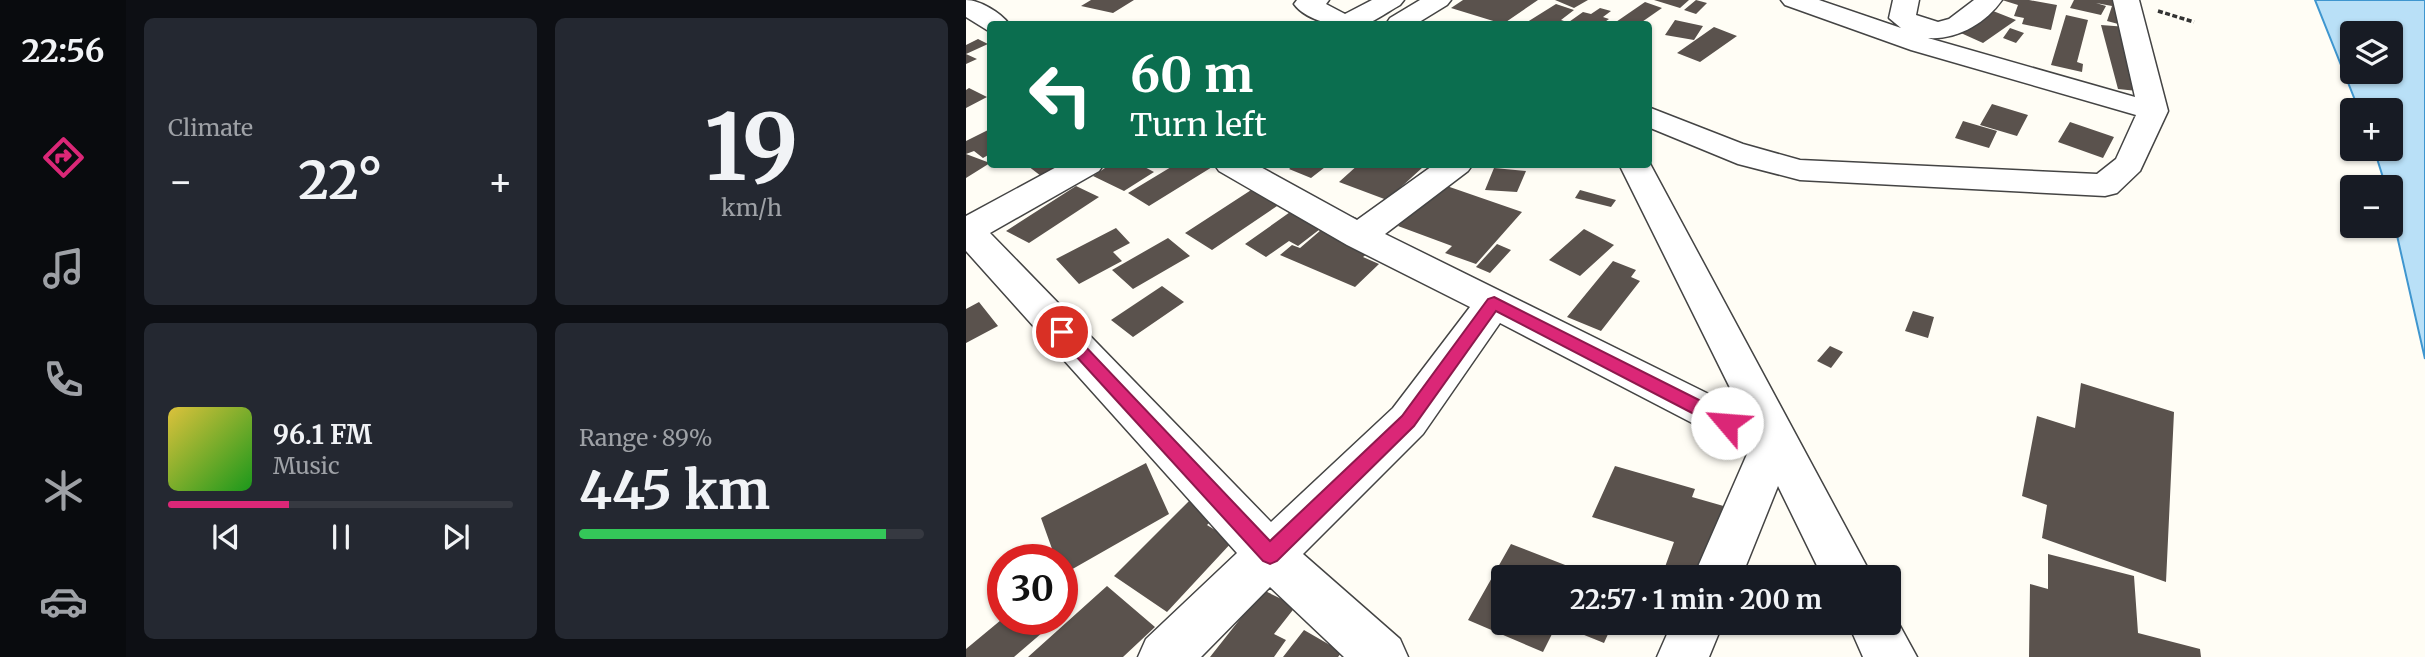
<!DOCTYPE html>
<html lang="en">
<head>
<meta charset="utf-8">
<style>
	body { margin:0; font-family:Merriweather,serif; background:#242831; color:#f1f3f6; height:100vh; display:flex; flex-direction:column; font-size:26px; white-space:nowrap }
	* { box-sizing:border-box; margin:0 }
	p { font-size:23px; color:#9ea1a6 }
	.icon { flex:none; width:38px; height:38px; fill:none; stroke:currentColor; stroke-width:2; stroke-linecap:round; stroke-linejoin:round }
	.map { position:relative; flex:1; overflow:hidden }
	.panel { display:flex; flex-direction:column; gap:18px; padding:18px; background:#0d0f14; width:840px }
	.panel>* { flex:none }
	.banner { position:absolute; left:21px; top:21px; width:665px; height:147px; border-radius:7px; box-shadow:0 2px 5px #0004; background:#0b6e4f; color:#fff; overflow:hidden }
	.controls { position:absolute; left:1374px; top:21px; display:grid; gap:14px }
	.controls a { display:grid; place-items:center; width:63px; height:63px; border-radius:7px; background:#171b24; box-shadow:0 2px 5px #0004; font-size:35px }
	.speed { position:absolute; left:21px; top:544px; display:flex; gap:14px; font-size:35px; font-weight:700; text-align:center }
	.speed>* { display:grid; place-content:center; width:91px; height:91px; border-radius:50%; background:#171b24; box-shadow:0 2px 5px #0004; line-height:1 }
	.speed .limit { border:10px solid #d22; background:#fff; color:#111 }
	.pin { position:absolute; display:grid; place-items:center; width:60px; height:60px; color:#fff; margin:-30px; border:4px solid #fff; border-radius:50%; box-shadow:0 2px 7px #0007 }
	.me { position:absolute; width:77px; margin:-38px; rotate:297deg; stroke-linejoin:round; filter:drop-shadow(0 0 5px #0008) }
	.turn { display:flex; align-items:center; gap:24px; height:147px; padding:0 28px; font-size:32px }
	.turn .icon { width:91px; height:91px; stroke-width:2.5 }
	.turn b { display:block; font-size:49px; line-height:60px }
	.big { font-size:52px; font-weight:700; line-height:1.1 }
	.panel .tile { flex:1; display:flex; flex-direction:column; justify-content:center; gap:10px; min-width:0; padding:0 24px; border-radius:10px; background:#242831 }
	.panel .dial { align-items:center; gap:0 }
	.dial b { font-size:91px; line-height:1 }
	.song { display:flex; align-items:center; gap:21px }
	.cover { width:84px; height:84px; border-radius:10px; background:linear-gradient(135deg,hsl(50 70% 55%),hsl(120 70% 35%)) }
	.played { height:7px; border-radius:4px; background:linear-gradient(90deg,#db2777 35%,#363941 35%) }
	.keys { display:flex; justify-content:space-around; direction:ltr }
	.heat { display:flex; justify-content:space-between; align-items:center; font-size:38px; direction:ltr }
	.charge { height:10px; border-radius:5px; background:linear-gradient(90deg,#34c759 89%,#363941 0) }
	.panel .tiles { flex:1; display:grid; gap:18px; grid-template-columns:repeat(2,1fr) }
	.trip { position:absolute; left:525px; top:565px; width:410px; height:70px; border-radius:7px; background:#171b24; box-shadow:0 2px 5px #0004; font-weight:700; line-height:70px; text-align:center }
	main { display:flex; flex:1; min-height:0 }
	.menu { display:flex; flex-direction:column; width:126px; justify-content:space-around; align-items:center; background:#090b0e; color:#9ea1a6 }
	.menu .icon { width:49px; height:49px }
	.menu .active { color:#db2777 }
	.menu b { font-size:32px; color:#f1f3f6 }
	.map>svg:first-child { display:block }
	.water { fill:#b9e0f7; stroke:#3f96cf; stroke-width:2; fill-rule:evenodd }
	.building { fill:#5a524d }
	.lines { fill:none; stroke-linecap:round; stroke-linejoin:round }
	.minor-casing { stroke:#444; stroke-width:3 }
	.path { stroke:#333; stroke-width:3.5; stroke-dasharray:5 2.5; stroke-linecap:butt }
	.minor { fill:#fff; fill-rule:evenodd }
	.route { fill:#db2777; stroke:#8e194d; stroke-width:2 }
</style>
</head>
<body>
<main>
<nav class="menu">
<b>22:56</b>
<svg class="icon active" aria-label="directions" viewBox="0 0 24 24"><path d="M12 3l9 9-9 9-9-9zM9 14v-3h6M13 9l2 2-2 2"/></svg>
<svg class="icon" aria-label="music" viewBox="0 0 24 24"><path d="M9 18V5l10-2v13"/><circle cx="6" cy="18" r="3"/><circle cx="16" cy="16" r="3"/></svg>
<svg class="icon" aria-label="phone" viewBox="0 0 24 24"><path d="M5 4h4l2 5-3 2q2 4 5 5l2-3 5 2v4C11 20 4 13 5 4z"/></svg>
<svg class="icon" aria-label="climate" viewBox="0 0 24 24"><path d="M12 3v18M4 7l16 10M4 17L20 7"/></svg>
<svg class="icon" aria-label="car" viewBox="0 0 24 24"><path d="M5 17H2v-5l4-1 3-4h7l3 4 3 1v5h-3M9 17h6M6 11h13"/><circle cx="7" cy="17" r="2"/><circle cx="17" cy="17" r="2"/></svg>
</nav>
<section class="panel">
<div class="tiles">
<div class="tile"><p>Climate</p>
<div class="heat"><a>−</a><b class="big">22°</b><a>+</a></div>
</div>
<div class="tile dial"><b>19</b><p>km/h</p></div>
<div class="tile">
<div class="song"><i class="cover"></i><div><b>96.1 FM</b><p>Music</p></div></div>
<div class="played"></div>
<div class="keys"><svg class="icon" aria-label="previous" viewBox="0 0 24 24"><path d="M18 5L8 12l10 7zM5 5v14"/></svg><svg class="icon" aria-label="pause" viewBox="0 0 24 24"><path d="M8 5v14M16 5v14"/></svg><svg class="icon" aria-label="next" viewBox="0 0 24 24"><path d="M6 5l10 7-10 7zM19 5v14"/></svg></div>
</div>
<div class="tile"><p>Range · 89%</p><b class="big">445 km</b><div class="charge"></div></div>
</div>
</section>
<div class="map">
<svg width="1459" height="657" viewBox="0 0 1459 657">
	<rect width="100%" height="100%" fill="#fffdf5"/>
	<!-- water -->
	<path class="water" d="M1349 0H1459V359L1425 209 1424 187H1420L1408 149H1424V110H1393ZM1386 33H1424V72H1386Z"/>
	<!-- building -->
	<path class="building" d="M125 0H168L147 13 115 6Z
		M497 0H572L537 24 485 8Z
		M589 0H622L608 8Z
		M688 0H723L714 8Z
		M730 0 741 3 730 14 718 10Z
		M1036 0H1063L1091 5 1085 30 1056 24 1058 18 1048 16 1052 5Z
		M1108 0H1163L1156 25 1141 21 1146 6 1130 3 1140 6 1135 15 1104 8Z
		M679 2 696 8 673 24H647Z
		M590 4 608 10 595 20 601 22 598 24H558Z
		M634 8 645 11 637 17 643 19 636 24H600L617 12 625 14Z
		M1022 9 1050 20 1017 43 986 29Z
		M1100 15 1122 20 1111 62 1117 64 1116 72 1085 65Z
		M709 20 737 26 728 40 699 35Z
		M1135 25 1161 27 1181 92 1152 89Z
		M748 27 771 36 734 62 711 53Z
		M1044 28 1058 33 1050 43 1037 38Z
		M12 39 22 44 0 54 11 59 0 64V45Z
		M3 88 21 97 0 108V90Z
		M1026 104 1062 115 1051 136 1014 125Z
		M997 121 1031 131 1023 148 989 138Z
		M1104 122 1148 137 1137 158 1092 142Z
		M24 129V154L17 158 8 151 0 154 24 163 0 178V141Z
		M65 164H97L75 176 62 166Z
		M145 164H173L188 172 158 191 127 176Z
		M210 164H251L183 206 162 193Z
		M329 164H363L345 178 323 169Z
		M393 164H448L457 167 421 200 373 182Z
		M528 168 560 171 551 192 519 190Z
		M299 181 326 196 246 250 219 233Z
		M475 184 556 212 510 264 479 253 486 246 432 226Z
		M110 186 133 197 63 243 40 231Z
		M614 190 650 200 645 207 609 198Z
		M327 210 362 223 332 246 323 241 300 257 279 244Z
		M386 216 408 225 407 249 397 257 413 264 389 287 314 255 326 245 334 248 355 230 365 234Z
		M150 228 164 243 147 252 156 261 113 284 90 259Z
		M618 229 648 245 614 276 583 260Z
		M202 238 224 256 167 289 146 270Z
		M531 244 545 250 524 273 510 267Z
		M647 261 670 270 665 277 674 281 635 331 601 317Z
		M196 286 218 302 167 337 145 320Z
		M13 302 32 326 0 343V309Z
		M947 311 968 317 962 338 939 331Z
		M864 346 877 352 865 368 851 361Z
		M1115 383 1208 412 1200 582 1076 538 1081 505 1056 496 1071 416 1109 428Z
		M180 463 203 514 96 575V560H90L75 518Z
		M649 466 729 489 726 497 761 507 738 578H695L708 542 626 517Z
		M225 499 251 515 241 525 267 541 201 612 148 576Z
		M545 544 612 570 609 578H537V623H647L638 643 591 624 577 652 502 620Z
		M1082 554 1168 576 1172 633 1234 649 1235 657H1063L1064 584 1082 589Z
		M141 586 189 627 157 657H62Z
		M297 590 330 606 308 634 320 640 308 657H244Z
		M35 620H91L48 657H0V649Z
		M338 630 376 652 372 657H317Z"/>
	<g class="lines">
		<defs>
			<path id="minor" d="M0 0C14 0 35 13 43 24H24V30H21L0 17Z
				M331 0H363L360 4 379 14 406 0H438L434 5C423 11 411 20 400 24 379 30 341 22 328 4Z
				M454 0H485L481 5 450 24H420L424 18Z
				M815 0H853L935 28 923 18 927 0H953L950 15 972 22 983 19 1008 0H1036C1020 23 991 40 962 38L1169 97 1147 0H1173L1202 111 1174 171 1151 193 1139 196 834 180 772 164 682 127V107L777 144 834 160 1131 174 1150 159 1170 115 945 50 819 5Z
				M682 160 907 578H857L812 486 775 578H727L782 452 534 323 457 434 337 554 434 639 442 657H378L304 587 235 657H172L180 639 271 553 0 251V216L96 164H138L133 171 24 233 305 522 427 408 504 307 381 245 253 171 248 164H289L391 220 469 164H507L502 171 419 234 775 410 653 164H682Z
				M922 604 951 657H897L882 623H922Z
				M706 623H757L743 657H691Z"/>
		</defs>
		<!-- minor casing -->
		<use href="#minor" class="minor-casing"/>
		<!-- path -->
		<path class="path" d="M1192 11 1228 22"/>
		<!-- minor -->
		<use href="#minor" class="minor"/>
	</g>
	<!-- route -->
	<path class="route" d="M528 297 767 417 770 423 767 428 761 430 755 428 530 311 448 426 311 561 304 564 297 561 88 332 96 325 101 327 304 541 436 416 522 299Z"/>
</svg>
<div class="controls">
<a><svg class="icon" aria-label="layers" viewBox="0 0 24 24"><path d="M12 4l9 5-9 5-9-5zM3 14l9 5 9-5"/></svg></a>
<a>+</a>
<a>−</a>
</div>
<div class="speed"><div class="limit">30</div></div>
<div class="pin" style="left:96px;top:332px;background:#d93025"><svg class="icon" aria-label="arrive" viewBox="0 0 24 24"><path d="M6 21V4h12l-3 4 3 4H6"/></svg></div>
<svg class="me" style="left:761px;top:423px" viewBox="-20 -20 40 40"><circle r="19" fill="#fff"/><path d="M0-13L10 11 0 6-10 11z" fill="#db2777"/></svg>
<div class="trip">22:57 · 1 min · 200 m</div>
<div class="banner">
<div class="turn"><svg class="icon" aria-label="left" viewBox="0 0 24 24"><path d="M17 20v-9H6M10 6l-5 5 5 5"/></svg><div><b>60 m</b>Turn left</div></div>
</div>
</div>
</main>
</body>
</html>
